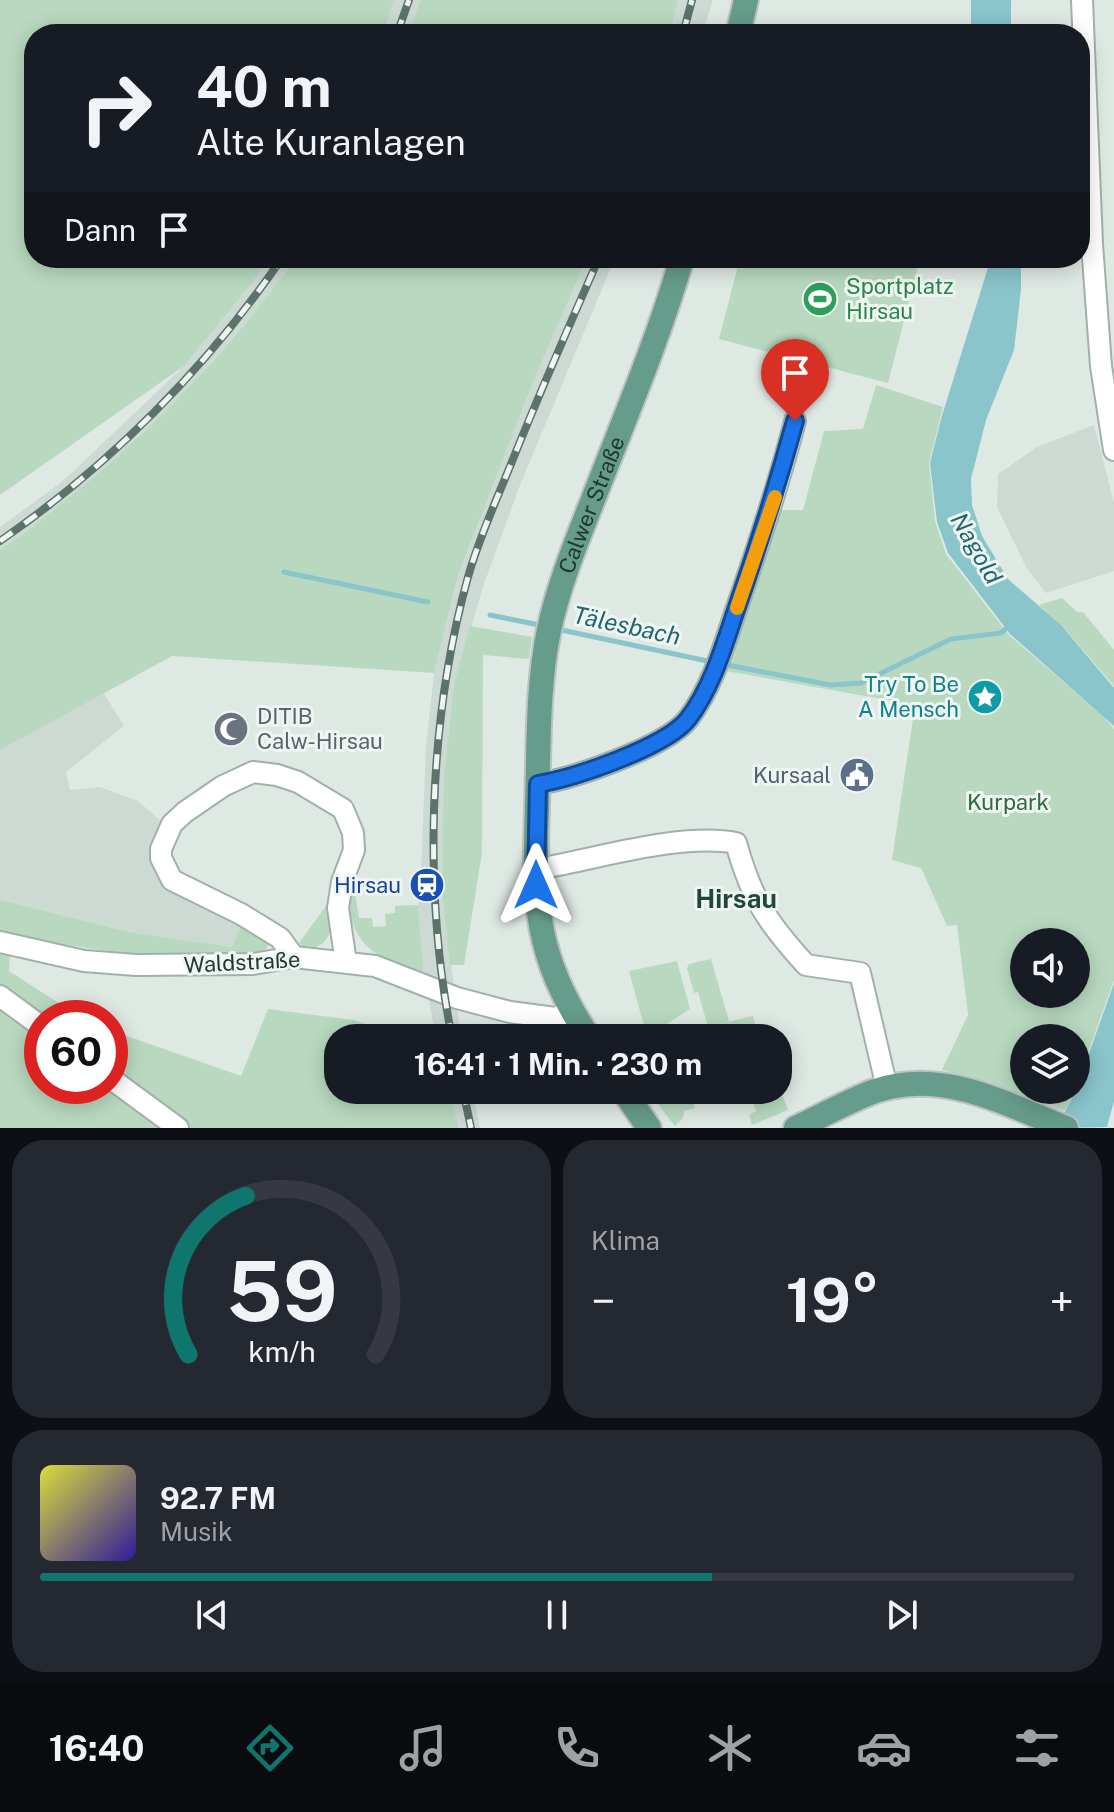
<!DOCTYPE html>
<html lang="de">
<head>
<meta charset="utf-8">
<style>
	body { margin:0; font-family:"Public Sans",sans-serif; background:#242831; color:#f1f3f6; height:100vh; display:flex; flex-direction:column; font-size:30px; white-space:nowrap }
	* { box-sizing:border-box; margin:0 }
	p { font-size:26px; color:#9ea1a6 }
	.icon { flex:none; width:44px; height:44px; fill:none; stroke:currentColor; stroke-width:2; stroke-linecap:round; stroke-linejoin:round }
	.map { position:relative; height:1128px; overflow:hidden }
	.side { display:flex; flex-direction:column; gap:12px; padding:12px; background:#0d0f14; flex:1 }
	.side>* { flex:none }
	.hud { position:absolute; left:24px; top:24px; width:1066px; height:244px; border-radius:32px; box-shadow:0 4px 20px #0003; background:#171b24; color:#f1f3f6; overflow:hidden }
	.buttons { position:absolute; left:1010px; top:928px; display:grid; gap:16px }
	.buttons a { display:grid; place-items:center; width:80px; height:80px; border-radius:50%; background:#171b24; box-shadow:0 4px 20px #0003; font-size:40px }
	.speed { position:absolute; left:24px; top:1000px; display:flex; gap:16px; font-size:40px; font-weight:700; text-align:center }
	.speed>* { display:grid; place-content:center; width:104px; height:104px; border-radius:50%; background:#171b24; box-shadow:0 4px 20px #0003; line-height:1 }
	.speed .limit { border:12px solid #d22; background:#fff; color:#111 }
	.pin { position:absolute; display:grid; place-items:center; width:68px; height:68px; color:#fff; margin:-82px -34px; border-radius:50% 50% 50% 0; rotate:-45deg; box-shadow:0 0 8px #0007 }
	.pin .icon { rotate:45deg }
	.me { position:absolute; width:88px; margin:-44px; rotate:0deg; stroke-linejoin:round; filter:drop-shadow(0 0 6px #0008) }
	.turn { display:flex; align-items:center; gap:28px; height:168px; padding:0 40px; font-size:36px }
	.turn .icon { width:104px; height:104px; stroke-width:2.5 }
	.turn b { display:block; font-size:56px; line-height:68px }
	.then { display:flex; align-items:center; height:76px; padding:0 40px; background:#0003; gap:16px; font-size:30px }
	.big { font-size:60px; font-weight:700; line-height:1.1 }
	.side .widget { flex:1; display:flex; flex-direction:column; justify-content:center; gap:12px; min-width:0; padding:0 28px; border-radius:32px; background:#242831 }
	.side .dial { align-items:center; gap:0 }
	.dial svg { height:208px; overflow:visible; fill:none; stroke:#363941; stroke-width:7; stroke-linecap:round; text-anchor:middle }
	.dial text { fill:#f1f3f6; stroke:none }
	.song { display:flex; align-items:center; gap:24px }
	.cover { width:96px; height:96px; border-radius:12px; background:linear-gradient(135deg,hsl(60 70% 55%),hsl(250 70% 35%)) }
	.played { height:8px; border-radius:4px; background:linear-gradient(90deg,#0f766e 65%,#363941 65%) }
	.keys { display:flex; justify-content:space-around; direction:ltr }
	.heat { display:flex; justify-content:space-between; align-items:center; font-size:44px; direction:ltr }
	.side .tiles { flex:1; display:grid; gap:12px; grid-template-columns:1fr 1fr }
	.widget:last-child { grid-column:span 2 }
	.trip { position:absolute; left:324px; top:1024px; width:468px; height:80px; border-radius:32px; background:#171b24; box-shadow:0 4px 20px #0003; font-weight:700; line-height:80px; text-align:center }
	.tab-bar { display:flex; height:128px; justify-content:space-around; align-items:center; background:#090b0e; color:#9ea1a6 }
	.tab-bar .icon { width:56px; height:56px }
	.tab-bar .active { color:#0f766e }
	.tab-bar b { font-size:36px; color:#f1f3f6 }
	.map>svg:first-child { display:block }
	.built { fill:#cdd9d3 }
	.green { fill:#b8d9bf; fill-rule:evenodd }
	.water { fill:#89c5cb }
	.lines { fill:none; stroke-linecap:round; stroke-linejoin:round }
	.stream { stroke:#89c5cb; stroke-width:5 }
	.street-casing { stroke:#a2b0aa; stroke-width:24 }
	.primary-casing { stroke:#bcc3c1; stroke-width:28 }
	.street { stroke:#fff; stroke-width:20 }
	.primary { stroke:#669c8b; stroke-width:24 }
	.rail-casing { stroke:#5b736b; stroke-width:8 }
	.rail { stroke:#eff6f2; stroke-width:5; stroke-dasharray:15; stroke-linecap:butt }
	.route-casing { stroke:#114b97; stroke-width:20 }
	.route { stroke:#1a73e8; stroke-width:14 }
	.slow { stroke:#f59e0b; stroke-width:14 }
	.labels { text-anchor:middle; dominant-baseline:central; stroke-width:6; stroke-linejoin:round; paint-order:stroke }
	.leisure-label { font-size:22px; fill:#27864d; stroke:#eff6f2; text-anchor:start }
	.street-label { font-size:22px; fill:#213830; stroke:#eff6f2 }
	.culture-label { font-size:22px; fill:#0d838f; stroke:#eff6f2; text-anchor:end }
	.worship-label { font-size:22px; fill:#5b616d; stroke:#eff6f2; text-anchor:start }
	.service-label { font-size:22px; fill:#4e5e75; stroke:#eff6f2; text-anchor:end }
	.park-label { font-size:22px; fill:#2e6b42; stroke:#eff6f2 }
	.transit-label { font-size:22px; fill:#164399; stroke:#eff6f2; text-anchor:end }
	.water-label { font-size:24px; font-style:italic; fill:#20666f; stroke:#eff6f2 }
	.quarter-label { font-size:26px; font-weight:bold; fill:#1f483b; stroke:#eff6f2 }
</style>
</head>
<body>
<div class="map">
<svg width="1114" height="1128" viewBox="0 0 1114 1128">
	<rect width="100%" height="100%" fill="#dfe9e4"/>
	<!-- built -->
	<path class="built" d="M394 0H420L409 34H383Z
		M678 0H713L702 34H670Z
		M268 258H296L264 302 193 383 151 428 71 499 0 550V527L63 481 184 366 252 283Z
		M587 258H615L520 485 484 584 454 684 449 948 461 1038H436L424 974 418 905 420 896 426 745 434 673 458 577 536 375Z
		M1094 425 1114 503V571L1046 593 1026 567 997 507 998 474 1037 447Z
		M103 692 124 726 66 772 70 790 100 787 138 801 161 821 154 853 156 874 163 887 242 923 233 947 129 932 0 900V750Z
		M449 1090H472L480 1128H459Z"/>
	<!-- green -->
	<path class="green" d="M0 0H394L383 34H34V258H268L252 283 184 366 0 495Z
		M420 0H678L670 34H409Z
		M296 258H587L536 375 458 576 434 673 172 656 0 750V550C115 470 214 371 296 258Z
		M740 258H920L888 383 719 339Z
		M876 385 943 407 929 463 935 521 946 554 1009 635 1103 716 1114 729V980L1076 1086V1038H1024V1090H1075L1065 1111 991 1084 942 1070 968 1015 957 925 947 926 921 868 892 860 915 705 726 671 781 510H803L824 431 863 429ZM1024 942H1076V994H1024Z
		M1062 598 1077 612H1083L1114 650V686L1065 629 1039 605Z
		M470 626 532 637 529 659 483 655 482 853 464 965H450L442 887 444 778 454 684Z
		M354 895 356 897 359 918H372L373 927 386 926 385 914 395 913V906L418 905 424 974C383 959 350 950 349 898Z
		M0 900 129 932 232 947 242 923 269 943 265 951C182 966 94 950 11 935L9 971 82 1018H42V1086H110V1030L241 1076 268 1009 354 1020 403 1038H338V1090H449L459 1128H0Z
		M328 903 331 904C332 929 333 944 306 951L299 943Z
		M711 959 729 1021 715 1025 753 1016 756 1027 725 1038H700L698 1030 708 1027 698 992 694 993 687 968 689 964Z
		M677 961 690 1009 656 1031 646 1033 629 971Z
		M778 1084 788 1110 752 1125 749 1115 756 1111 752 1099 742 1102 738 1090H778Z
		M647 1090H689L695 1108 684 1111 683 1118 675 1126Z"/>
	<!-- water -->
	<path class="water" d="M971 0H1011V34H971Z
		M991 258H1021V289L1014 350 986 420 971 479 972 505 982 536 1008 579 1062 626 1114 688V726L1010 634 948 553 937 522 930 463 941 419Z
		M1114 983V1101L1107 1127 1057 1128 1076 1090Z"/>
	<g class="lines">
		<!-- stream -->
		<path class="stream" d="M284 572 428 602
			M490 615 544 626
			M557 629 712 662
			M722 664 831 685 861 683 951 639 1001 633 1009 626"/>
		<defs>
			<path id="street" d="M1082 0 1092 244 1101 366 1114 450
				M538 784C574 778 666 747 688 719 711 689 723 649 735 613 757 550 778 487 795 421
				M553 866C606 856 684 833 736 843 752 900 767 922 806 965L860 973 887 1088
				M0 942 84 961 136 965 253 964 294 957 375 966 457 998 510 1012 555 1018 572 1012
				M294 957 280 938 241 914 172 880 161 858V849L172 824 185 812 223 786 253 772 277 775 298 782 343 809 353 833 354 850 342 882 338 908 346 963
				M0 996 42 1027
				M110 1078 178 1128"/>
			<g id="primary">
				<path d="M738 34 746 0"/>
				<path id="s1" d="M589 1038C534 954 534 903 537 806 539 748 537 687 549 630 559 583 578 538 596 492 626 415 659 337 682 258"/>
				<path d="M623 1090 649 1128"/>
				<path d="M796 1128C822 1116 848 1101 875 1091 942 1068 1005 1104 1066 1128"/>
			</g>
		</defs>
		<!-- street casing -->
		<use href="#street" class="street-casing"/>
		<!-- primary casing -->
		<use href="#primary" class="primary-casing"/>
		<!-- street -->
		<use href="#street" class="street"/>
		<!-- primary -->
		<use href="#primary" class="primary"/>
		<defs>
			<path id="rail" d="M397 34 409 0
				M683 34 692 0
				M0 541C110 465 207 368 282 258
				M452 1038C423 891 428 721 468 577 479 538 496 501 511 464 539 394 569 326 599 258
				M463 1090 471 1128"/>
		</defs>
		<!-- rail casing -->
		<use href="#rail" class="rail-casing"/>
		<!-- rail -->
		<use href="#rail" class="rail"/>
	</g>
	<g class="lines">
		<defs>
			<path id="route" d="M536 885 538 784C574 778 666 747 688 719 711 689 723 649 735 613 757 550 777 486 795 421"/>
		</defs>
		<!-- route casing -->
		<use href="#route" class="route-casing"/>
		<!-- route -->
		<use href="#route" class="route"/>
		<!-- slow -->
		<path class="slow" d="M737 608 775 497"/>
	</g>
	<!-- icons -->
	<defs>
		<symbol id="stadium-disc" viewBox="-11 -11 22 22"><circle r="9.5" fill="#2e9e5b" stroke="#eff6f2"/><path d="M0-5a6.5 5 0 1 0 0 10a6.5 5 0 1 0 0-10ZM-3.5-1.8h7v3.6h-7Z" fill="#fff"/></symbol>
		<symbol id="sight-disc" viewBox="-11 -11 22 22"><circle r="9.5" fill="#0f9aa8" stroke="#eff6f2"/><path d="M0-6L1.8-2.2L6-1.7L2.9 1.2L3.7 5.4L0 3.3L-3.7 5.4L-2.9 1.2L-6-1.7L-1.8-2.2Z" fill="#fff"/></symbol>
		<symbol id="mosque-disc" viewBox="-11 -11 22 22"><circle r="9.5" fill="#6b7280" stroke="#eff6f2"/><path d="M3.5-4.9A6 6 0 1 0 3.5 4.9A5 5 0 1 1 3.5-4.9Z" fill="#fff"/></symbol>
		<symbol id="civic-disc" viewBox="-11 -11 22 22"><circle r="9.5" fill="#5c6f8a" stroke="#eff6f2"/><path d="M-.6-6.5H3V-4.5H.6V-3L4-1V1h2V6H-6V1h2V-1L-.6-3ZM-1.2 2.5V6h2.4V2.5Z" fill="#fff"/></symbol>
		<symbol id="station-disc" viewBox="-11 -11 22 22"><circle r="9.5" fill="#1a4fb4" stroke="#eff6f2"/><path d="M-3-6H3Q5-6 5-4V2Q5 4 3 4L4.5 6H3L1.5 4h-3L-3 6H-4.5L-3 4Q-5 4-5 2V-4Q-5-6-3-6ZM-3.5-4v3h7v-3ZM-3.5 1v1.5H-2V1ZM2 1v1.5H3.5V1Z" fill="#fff"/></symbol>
	</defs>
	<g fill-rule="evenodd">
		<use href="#stadium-disc" x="800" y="279" width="40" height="40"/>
		<use href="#sight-disc" x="965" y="677" width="40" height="40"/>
		<use href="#mosque-disc" x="211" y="709" width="40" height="40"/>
		<use href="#civic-disc" x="837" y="755" width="40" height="40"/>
		<use href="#station-disc" x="407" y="865" width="40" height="40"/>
	</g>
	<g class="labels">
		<!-- leisure labels -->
		<g class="leisure-label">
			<text x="846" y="286">Sportplatz<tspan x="846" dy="25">Hirsau</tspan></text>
		</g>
		<!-- street labels -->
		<g class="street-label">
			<text stroke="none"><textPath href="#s1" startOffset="552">Calwer Straße</textPath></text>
			<text transform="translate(242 962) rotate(-3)">Waldstraße</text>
		</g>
		<!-- culture labels -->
		<g class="culture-label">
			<text x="959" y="684">Try To Be<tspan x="959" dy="25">A Mensch</tspan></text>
		</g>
		<!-- worship labels -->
		<g class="worship-label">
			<text x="257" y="716">DITIB<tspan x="257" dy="25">Calw-Hirsau</tspan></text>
		</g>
		<!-- service labels -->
		<g class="service-label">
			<text x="831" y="775">Kursaal</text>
		</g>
		<!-- park labels -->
		<g class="park-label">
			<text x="1008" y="802">Kurpark</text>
		</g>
		<!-- transit labels -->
		<g class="transit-label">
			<text x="401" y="885">Hirsau</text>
		</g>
		<!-- water labels -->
		<g class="water-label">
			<text transform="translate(977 548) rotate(60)">Nagold</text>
			<text transform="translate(627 625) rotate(12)">Tälesbach</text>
		</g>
		<!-- quarter labels -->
		<g class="quarter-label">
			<text x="736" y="898">Hirsau</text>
		</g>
	</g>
</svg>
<div class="buttons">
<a><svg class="icon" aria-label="sound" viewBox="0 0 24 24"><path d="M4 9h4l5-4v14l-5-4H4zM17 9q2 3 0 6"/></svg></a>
<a><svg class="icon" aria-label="layers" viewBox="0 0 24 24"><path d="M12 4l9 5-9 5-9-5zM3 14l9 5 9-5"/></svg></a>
</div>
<div class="speed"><div class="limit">60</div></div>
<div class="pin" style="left:795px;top:421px;background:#d93025"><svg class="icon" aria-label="arrive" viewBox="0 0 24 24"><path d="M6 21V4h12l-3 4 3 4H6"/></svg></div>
<svg class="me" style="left:536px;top:885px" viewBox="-20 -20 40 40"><path d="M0-17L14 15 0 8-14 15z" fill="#1a73e8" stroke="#fff" stroke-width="4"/></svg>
<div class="trip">16:41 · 1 Min. · 230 m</div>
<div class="hud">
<div class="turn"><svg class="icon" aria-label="right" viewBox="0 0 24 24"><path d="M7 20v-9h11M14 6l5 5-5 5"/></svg><div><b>40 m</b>Alte Kuranlagen</div></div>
<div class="then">Dann<svg class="icon" aria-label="arrive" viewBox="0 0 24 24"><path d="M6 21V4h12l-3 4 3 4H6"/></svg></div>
</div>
</div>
<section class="side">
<div class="tiles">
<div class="widget dial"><svg viewBox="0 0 100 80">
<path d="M14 69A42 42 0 1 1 86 69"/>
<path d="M14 69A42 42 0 0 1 36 8" stroke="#0f766e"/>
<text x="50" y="56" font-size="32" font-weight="700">59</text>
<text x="50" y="72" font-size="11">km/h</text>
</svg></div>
<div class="widget"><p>Klima</p>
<div class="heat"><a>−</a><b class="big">19°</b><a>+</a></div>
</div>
<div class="widget">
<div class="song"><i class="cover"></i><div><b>92.7 FM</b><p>Musik</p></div></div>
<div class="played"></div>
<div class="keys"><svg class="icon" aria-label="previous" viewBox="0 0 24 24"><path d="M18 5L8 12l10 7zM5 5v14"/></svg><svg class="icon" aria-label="pause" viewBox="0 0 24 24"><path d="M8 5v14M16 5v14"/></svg><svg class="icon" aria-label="next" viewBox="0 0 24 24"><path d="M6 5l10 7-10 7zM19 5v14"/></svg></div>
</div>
</div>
</section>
<nav class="tab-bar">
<b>16:40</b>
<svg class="icon active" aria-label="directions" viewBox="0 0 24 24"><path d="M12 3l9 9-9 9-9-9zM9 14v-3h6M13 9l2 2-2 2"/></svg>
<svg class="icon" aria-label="music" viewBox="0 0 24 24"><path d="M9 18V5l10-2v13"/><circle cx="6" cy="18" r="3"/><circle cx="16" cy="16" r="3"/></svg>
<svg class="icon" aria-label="phone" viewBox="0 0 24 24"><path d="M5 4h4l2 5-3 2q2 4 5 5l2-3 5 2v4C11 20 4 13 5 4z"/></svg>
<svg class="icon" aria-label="climate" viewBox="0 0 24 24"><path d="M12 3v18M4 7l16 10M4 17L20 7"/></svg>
<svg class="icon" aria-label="car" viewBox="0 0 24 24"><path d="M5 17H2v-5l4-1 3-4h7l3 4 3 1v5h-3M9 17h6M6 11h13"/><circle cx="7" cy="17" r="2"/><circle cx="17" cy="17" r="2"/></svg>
<svg class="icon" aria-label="filters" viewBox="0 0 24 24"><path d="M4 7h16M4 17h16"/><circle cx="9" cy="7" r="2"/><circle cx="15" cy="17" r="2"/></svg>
</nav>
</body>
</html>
